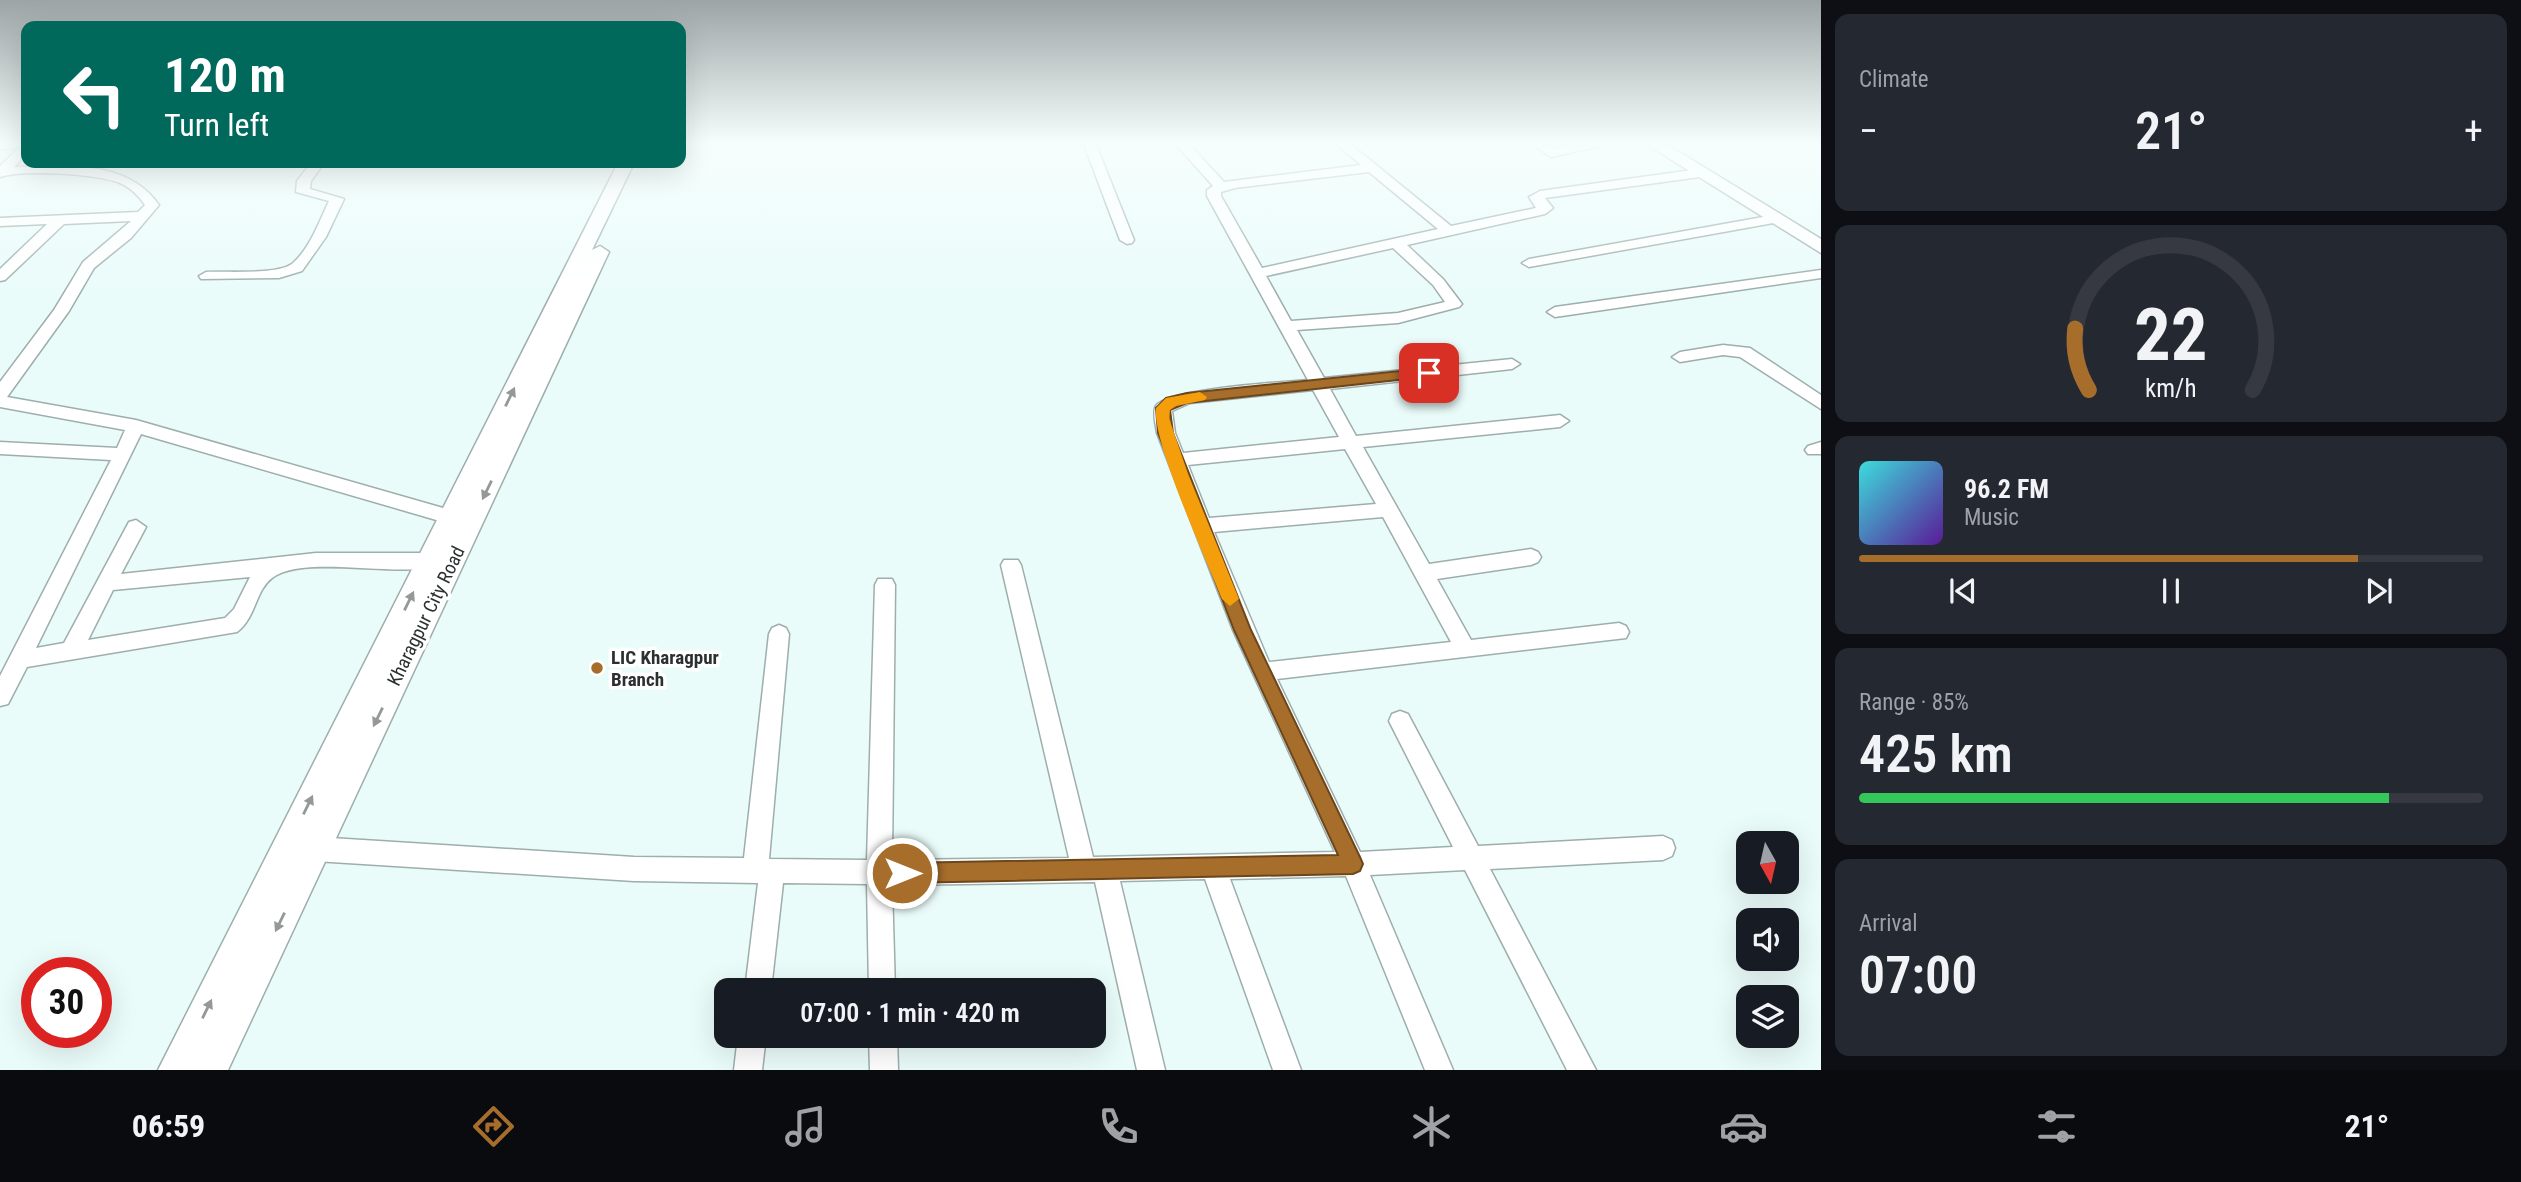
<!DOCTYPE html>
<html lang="en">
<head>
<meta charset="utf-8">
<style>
	body { margin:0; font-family:"Roboto Condensed",sans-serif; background:#242831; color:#f1f3f6; height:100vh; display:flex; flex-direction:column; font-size:26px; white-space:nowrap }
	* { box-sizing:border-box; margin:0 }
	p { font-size:23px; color:#9ea1a6 }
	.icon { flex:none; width:38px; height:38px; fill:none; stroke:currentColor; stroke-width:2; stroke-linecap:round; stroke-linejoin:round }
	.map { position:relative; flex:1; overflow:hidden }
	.sheet { display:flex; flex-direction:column; gap:14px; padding:14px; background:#0d0f14; width:700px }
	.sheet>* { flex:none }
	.top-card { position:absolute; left:21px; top:21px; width:665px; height:147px; border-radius:14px; box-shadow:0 7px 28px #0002; background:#00695c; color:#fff; overflow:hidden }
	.needle { width:46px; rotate:172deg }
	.buttons { position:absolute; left:1736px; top:831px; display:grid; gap:14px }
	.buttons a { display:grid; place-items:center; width:63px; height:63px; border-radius:14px; background:#171b24; box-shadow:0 7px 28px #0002; font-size:35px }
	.speed { position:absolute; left:21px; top:957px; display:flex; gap:14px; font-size:35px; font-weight:700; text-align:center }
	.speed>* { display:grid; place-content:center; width:91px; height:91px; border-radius:50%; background:#171b24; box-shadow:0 7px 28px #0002; line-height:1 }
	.speed .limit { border:10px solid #d22; background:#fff; color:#111 }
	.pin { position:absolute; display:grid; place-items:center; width:60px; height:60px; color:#fff; margin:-30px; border-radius:14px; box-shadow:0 4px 10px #0006 }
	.me { position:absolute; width:77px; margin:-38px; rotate:90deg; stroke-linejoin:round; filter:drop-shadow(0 0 5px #0008) }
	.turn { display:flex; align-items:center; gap:24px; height:147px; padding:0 28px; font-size:32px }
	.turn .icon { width:91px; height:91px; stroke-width:2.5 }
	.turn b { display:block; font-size:49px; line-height:60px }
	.big { font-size:52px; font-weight:600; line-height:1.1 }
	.sheet .tile { flex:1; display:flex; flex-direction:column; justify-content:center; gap:10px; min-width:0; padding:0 24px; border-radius:14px; background:#242831 }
	.sheet .dial { align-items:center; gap:0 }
	.dial svg { height:182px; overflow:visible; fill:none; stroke:#363941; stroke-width:7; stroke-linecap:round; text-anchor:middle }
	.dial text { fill:#f1f3f6; stroke:none }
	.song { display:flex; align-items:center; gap:21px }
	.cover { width:84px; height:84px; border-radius:10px; background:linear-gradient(135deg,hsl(180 70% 55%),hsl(270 70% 35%)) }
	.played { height:7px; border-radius:4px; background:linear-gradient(90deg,#a66d2b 80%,#363941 80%) }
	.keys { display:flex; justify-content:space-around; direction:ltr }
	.heat { display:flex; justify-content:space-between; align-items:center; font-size:38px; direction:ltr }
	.charge { height:10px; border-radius:5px; background:linear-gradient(90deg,#34c759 85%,#363941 0) }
	.trip { position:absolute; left:714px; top:978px; width:392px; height:70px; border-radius:14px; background:#171b24; box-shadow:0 7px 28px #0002; font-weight:600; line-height:70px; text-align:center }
	.dock { display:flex; height:112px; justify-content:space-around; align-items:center; background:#090b0e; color:#9ea1a6 }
	.dock .icon { width:49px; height:49px }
	.dock .current { color:#a66d2b }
	.dock b { font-size:32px; color:#f1f3f6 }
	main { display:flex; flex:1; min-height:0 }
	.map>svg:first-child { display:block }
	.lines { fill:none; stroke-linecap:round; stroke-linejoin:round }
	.minor-casing { stroke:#9daeac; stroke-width:3 }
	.major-casing { stroke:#9daeac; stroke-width:3 }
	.minor { fill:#fff; fill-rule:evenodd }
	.major { fill:#fff; fill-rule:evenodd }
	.oneway { fill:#949898 }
	.route { fill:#a66d2b; stroke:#6c471c; stroke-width:2 }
	.slow { fill:#f59e0b }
	.poi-dot { fill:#a66d2b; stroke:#fff; stroke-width:2.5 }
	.labels { text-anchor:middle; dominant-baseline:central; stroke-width:7; stroke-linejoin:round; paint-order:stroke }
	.street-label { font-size:19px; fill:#2a3130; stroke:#fff }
	.poi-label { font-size:19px; font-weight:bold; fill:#2a3130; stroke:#fff; text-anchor:start }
</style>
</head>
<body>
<main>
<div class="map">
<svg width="1821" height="1070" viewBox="0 0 1821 1070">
	<rect width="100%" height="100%" fill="#eafcfa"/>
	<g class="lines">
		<defs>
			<path id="minor" d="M0 142H26V155L14 167C65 167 126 158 159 205L131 238 94 268 69 311 7 397 136 420 450 510 459 517 450 524 141 434 36 648 64 643 129 522 136 520 146 527 121 574 316 553H428L435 556 438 561 435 566C398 578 303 554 272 578 255 591 256 618 237 632L27 667 8 704 0 706V676L111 460 0 454V442L117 448 125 430 0 407V382L54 310 83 262 131 221 64 224 5 280 0 281V269L47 224 0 226V218L138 212 145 205C138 195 131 188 120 183 97 174 24 169 0 177V166L19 148 0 149ZM250 577 234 609 225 618 88 640 113 590Z
				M1083 142H1095L1134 240 1132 243 1127 244 1120 240Z
				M1174 142H1187L1224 182 1361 165 1334 142H1348L1451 226 1536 208 1529 197 1540 191 1700 169 1707 173 1700 177 1545 198 1553 208 1545 214 1407 245 1443 279 1462 304 1459 307 1398 323 1297 330 1324 378 1512 359 1520 364 1512 369 1330 389 1356 436 1560 415 1569 421 1560 427 1363 447 1429 564 1531 549 1538 552 1541 557 1538 562 1531 565 1437 579 1471 640 1619 623 1626 626 1629 632 1626 638 1277 679 1360 852 1453 847 1389 721 1392 714 1400 711 1408 714 1478 846 1663 836 1672 840 1675 848 1672 856 1663 860 1490 869 1596 1070H1567L1465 870 1370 875 1453 1070H1425L1346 876 1230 879 1301 1070H1273L1205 879 1120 881 1165 1070H1137L1095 882 892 885 895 990H869L867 884 783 883 771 990H745L758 883 634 881 315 861 306 857 303 849 306 841 315 837 634 857 744 858 769 634 772 628 779 625 786 628 789 634 769 859 867 860 875 585 878 579H892L895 585 892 860 1069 858 1001 565 1004 560H1018L1021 565 1093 857 1335 852 1233 630 1157 433C1156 426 1152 411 1156 406 1167 389 1283 382 1308 380L1207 196V190L1213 186ZM1369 172 1438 229 1262 268 1221 196V192L1235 188ZM1393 248 1433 285 1445 302 1398 313 1291 321 1266 276ZM1313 390 1339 437 1183 453 1175 433 1172 411 1190 403ZM1345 449 1376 504 1209 518 1188 465ZM1383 517 1451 642 1269 662 1214 532Z
				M1529 142H1544L1553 149 1590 142H1619L1551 157Z
				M311 163H324L311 181 310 189 344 199 326 237 302 271 279 278 201 279 199 276 206 272C225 271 280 275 293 263 310 248 319 222 329 201L296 192 297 181Z
				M1774 215 1779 216V222L1529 267 1522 263 1529 259Z
				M1821 270V278L1555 317 1547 312 1555 307Z
				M1723 345 1750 348 1821 395V409L1740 357 1723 355 1680 362 1672 357 1680 352Z
				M1821 442V454H1808L1805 450 1808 446Z
				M738 1036H766L762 1070H734Z
				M869 1036H897L898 1070H870Z"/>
			<path id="major" d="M1643 142H1663L1821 239V253Z
				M618 163H634L592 250 600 246 609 252 228 1070H158Z"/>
		</defs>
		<!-- minor casing -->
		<use href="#minor" class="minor-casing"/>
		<!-- major casing -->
		<use href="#major" class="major-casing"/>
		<!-- minor -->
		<use href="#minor" class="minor"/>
		<!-- major -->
		<use href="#major" class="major"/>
	</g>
	<!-- one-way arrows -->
	<defs><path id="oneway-solid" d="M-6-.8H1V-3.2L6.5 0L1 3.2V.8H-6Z" transform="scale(1.75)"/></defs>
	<g class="oneway">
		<use href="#oneway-solid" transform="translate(510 397) rotate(-64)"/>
		<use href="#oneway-solid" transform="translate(487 490) rotate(116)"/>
		<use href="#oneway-solid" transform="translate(409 601) rotate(-64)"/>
		<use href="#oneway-solid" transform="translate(378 717) rotate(116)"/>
		<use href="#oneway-solid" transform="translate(308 805) rotate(-64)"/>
		<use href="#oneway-solid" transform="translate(280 922) rotate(116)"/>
		<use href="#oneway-solid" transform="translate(207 1009) rotate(-64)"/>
	</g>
	<!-- sky -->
	<linearGradient id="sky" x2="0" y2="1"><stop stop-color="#9da4a5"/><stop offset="0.49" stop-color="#f6fefd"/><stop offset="1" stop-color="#f6fefd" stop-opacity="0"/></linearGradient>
	<rect width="1821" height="292" fill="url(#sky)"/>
	<!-- route -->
	<path class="route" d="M1429 368 1434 370V376L1187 403 1170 410 1173 433 1251 630 1360 857 1363 864 1360 871 1353 874 902 883 895 880 892 873 895 866 902 863 1338 855 1234 630 1158 433 1156 408 1166 398 1187 393Z"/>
	<!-- slow -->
	<path class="slow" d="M1200 392 1207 397 1205 400 1176 406 1170 410 1169 418 1188 474 1239 599 1230 606 1222 599C1207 561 1152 442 1156 408L1166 398Z"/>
	<!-- markers -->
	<circle class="poi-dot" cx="597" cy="668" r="7"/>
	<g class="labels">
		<!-- street labels -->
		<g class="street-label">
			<text transform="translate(426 616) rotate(-64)">Kharagpur City Road</text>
		</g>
		<!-- poi labels -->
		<g class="poi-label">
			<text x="611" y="657">LIC Kharagpur<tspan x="611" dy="22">Branch</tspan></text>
		</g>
	</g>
</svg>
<div class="buttons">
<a><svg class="needle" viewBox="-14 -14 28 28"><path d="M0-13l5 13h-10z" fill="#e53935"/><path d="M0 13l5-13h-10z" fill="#9ea1a6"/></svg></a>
<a><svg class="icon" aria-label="sound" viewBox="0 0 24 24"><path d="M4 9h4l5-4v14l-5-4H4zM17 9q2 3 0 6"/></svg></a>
<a><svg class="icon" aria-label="layers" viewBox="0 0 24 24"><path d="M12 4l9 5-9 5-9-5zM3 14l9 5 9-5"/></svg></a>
</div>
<div class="speed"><div class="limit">30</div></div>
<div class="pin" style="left:1429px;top:373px;background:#d93025"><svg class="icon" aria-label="arrive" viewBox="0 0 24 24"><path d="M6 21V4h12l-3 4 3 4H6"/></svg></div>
<svg class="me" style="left:902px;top:873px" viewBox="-20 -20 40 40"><circle r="17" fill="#a66d2b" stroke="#fff" stroke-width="3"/><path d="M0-11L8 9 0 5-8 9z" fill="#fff"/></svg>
<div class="trip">07:00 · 1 min · 420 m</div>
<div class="top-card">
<div class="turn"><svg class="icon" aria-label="left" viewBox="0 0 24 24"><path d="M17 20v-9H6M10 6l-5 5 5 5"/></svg><div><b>120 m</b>Turn left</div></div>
</div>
</div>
<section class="sheet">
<div class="tile"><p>Climate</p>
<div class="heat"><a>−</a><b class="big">21°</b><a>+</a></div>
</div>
<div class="tile dial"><svg viewBox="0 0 100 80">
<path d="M14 69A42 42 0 1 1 86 69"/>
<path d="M14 69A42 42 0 0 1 8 42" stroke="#a66d2b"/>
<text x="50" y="56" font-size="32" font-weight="700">22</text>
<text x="50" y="72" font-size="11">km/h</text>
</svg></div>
<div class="tile">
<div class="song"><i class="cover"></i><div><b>96.2 FM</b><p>Music</p></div></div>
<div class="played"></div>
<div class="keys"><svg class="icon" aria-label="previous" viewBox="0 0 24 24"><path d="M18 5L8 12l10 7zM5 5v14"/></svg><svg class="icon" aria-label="pause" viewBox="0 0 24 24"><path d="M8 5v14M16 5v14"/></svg><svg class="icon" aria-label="next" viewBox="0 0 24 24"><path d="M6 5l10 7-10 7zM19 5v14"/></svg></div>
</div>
<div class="tile"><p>Range · 85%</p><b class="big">425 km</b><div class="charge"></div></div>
<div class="tile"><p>Arrival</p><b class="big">07:00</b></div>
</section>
</main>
<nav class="dock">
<b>06:59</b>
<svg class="icon current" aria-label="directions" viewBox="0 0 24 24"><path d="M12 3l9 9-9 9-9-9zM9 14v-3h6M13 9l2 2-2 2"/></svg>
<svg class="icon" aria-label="music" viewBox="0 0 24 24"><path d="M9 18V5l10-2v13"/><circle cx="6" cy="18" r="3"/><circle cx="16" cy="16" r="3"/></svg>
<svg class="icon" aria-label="phone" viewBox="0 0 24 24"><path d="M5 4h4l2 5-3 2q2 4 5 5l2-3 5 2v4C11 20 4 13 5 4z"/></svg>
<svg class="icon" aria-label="climate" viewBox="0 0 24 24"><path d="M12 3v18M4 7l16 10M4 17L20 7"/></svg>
<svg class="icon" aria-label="car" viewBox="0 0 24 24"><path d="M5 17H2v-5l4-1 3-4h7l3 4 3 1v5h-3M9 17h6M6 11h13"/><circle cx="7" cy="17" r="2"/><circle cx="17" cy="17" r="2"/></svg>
<svg class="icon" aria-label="filters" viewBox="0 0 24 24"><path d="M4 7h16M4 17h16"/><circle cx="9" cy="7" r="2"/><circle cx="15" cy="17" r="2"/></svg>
<b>21°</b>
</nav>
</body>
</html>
